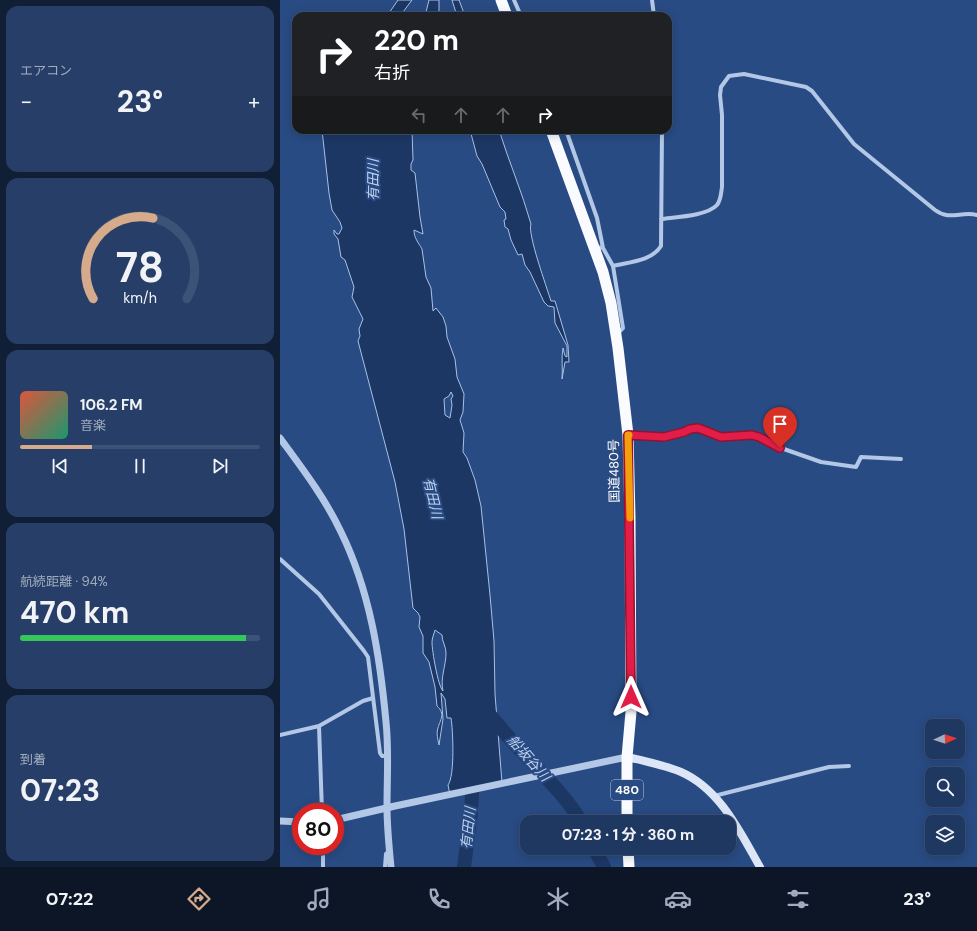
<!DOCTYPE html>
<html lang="ja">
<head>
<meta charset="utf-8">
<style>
	body { margin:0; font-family:"DM Sans","Noto Sans JP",sans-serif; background:#273f68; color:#f1f3f6; height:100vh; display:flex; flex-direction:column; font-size:15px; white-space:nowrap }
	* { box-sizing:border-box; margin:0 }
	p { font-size:13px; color:#a1acbe }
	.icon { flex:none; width:22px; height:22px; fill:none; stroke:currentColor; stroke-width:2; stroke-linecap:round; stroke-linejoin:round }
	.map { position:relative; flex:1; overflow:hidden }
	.side { display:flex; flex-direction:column; gap:6px; padding:6px; background:#111f36; width:280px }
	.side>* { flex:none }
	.guide { position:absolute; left:12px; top:12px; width:380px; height:122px; border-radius:12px; box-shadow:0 2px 10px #0003,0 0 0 1px #3c5277; background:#202124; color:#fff; overflow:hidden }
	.needle { width:26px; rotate:86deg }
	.buttons { position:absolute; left:645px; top:719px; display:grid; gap:8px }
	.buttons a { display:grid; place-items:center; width:40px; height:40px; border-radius:8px; background:#1f3862; box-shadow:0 2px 10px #0003,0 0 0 1px #3c5277; font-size:20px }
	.speed { position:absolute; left:12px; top:803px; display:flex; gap:8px; font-size:20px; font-weight:700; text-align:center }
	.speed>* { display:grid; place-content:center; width:52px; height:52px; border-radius:50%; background:#1f3862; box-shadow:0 2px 10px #0003,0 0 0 1px #3c5277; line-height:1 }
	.speed .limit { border:6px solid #d22; background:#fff; color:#111 }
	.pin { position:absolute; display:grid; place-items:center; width:34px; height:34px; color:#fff; margin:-41px -17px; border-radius:50% 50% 50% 0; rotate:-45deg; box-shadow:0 0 4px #0007 }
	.pin .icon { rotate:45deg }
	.me { position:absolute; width:44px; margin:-22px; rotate:0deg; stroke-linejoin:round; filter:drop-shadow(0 0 3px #0008) }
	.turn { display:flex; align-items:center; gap:14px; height:84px; padding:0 16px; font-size:18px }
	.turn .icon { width:52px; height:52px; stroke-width:2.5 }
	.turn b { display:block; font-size:28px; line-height:34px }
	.lanes { display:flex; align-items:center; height:38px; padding:0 16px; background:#0003; justify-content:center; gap:20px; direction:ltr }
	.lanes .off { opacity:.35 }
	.big { font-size:30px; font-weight:700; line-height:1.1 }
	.side .card { flex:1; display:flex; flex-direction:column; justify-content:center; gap:6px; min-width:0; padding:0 14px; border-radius:12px; background:#273f68 }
	.side .dial { align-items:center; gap:0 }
	.dial svg { height:104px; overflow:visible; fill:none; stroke:#3c5277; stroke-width:7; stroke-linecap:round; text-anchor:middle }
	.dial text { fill:#f1f3f6; stroke:none }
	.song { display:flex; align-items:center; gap:12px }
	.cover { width:48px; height:48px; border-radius:6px; background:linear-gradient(135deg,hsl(10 70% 55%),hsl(160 70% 35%)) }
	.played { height:4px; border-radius:2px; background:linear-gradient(90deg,#d6ab8b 30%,#3c5277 30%) }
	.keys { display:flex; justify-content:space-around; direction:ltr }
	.heat { display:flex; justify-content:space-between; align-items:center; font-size:22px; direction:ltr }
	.charge { height:6px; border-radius:3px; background:linear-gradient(90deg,#34c759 94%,#3c5277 0) }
	.trip { position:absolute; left:240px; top:815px; width:216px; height:40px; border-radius:12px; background:#1f3862; box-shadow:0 2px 10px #0003,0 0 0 1px #3c5277; font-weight:700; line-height:40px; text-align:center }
	.dock { display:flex; height:64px; justify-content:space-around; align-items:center; background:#0c1627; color:#a1acbe }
	.dock .icon { width:28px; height:28px }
	.dock .active { color:#d6ab8b }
	.dock b { font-size:18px; color:#f1f3f6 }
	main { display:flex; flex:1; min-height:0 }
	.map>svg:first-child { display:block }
	.water { fill:#1d3764; stroke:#a8c1e7; fill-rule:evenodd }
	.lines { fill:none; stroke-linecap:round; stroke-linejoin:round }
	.river { stroke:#1d3764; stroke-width:14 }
	.minor { stroke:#b3c7e6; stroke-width:4 }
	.tertiary { stroke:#b3c7e6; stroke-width:7 }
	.secondary { stroke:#dce6f6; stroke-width:8 }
	.trunk { stroke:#fafbfe; stroke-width:11 }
	.route-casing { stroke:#92132f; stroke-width:10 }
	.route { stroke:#e11d48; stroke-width:7 }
	.slow { stroke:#f59e0b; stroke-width:7 }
	.labels { text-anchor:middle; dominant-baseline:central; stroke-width:4; stroke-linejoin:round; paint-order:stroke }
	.shield { fill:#294b83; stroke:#bfc9da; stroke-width:1 }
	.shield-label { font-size:12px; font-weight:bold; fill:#fff }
	.street-label { font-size:13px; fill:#fff; stroke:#294b83 }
	.water-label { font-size:14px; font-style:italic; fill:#bed1ee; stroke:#294b83 }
</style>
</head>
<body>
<main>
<section class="side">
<div class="card"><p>エアコン</p>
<div class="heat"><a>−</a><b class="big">23°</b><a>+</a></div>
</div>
<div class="card dial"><svg viewBox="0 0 100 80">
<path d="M14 69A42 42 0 1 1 86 69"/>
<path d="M14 69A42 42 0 0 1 60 7" stroke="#d6ab8b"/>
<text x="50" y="56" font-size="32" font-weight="700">78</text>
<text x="50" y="72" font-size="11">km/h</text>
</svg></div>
<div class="card">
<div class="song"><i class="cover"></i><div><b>106.2 FM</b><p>音楽</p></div></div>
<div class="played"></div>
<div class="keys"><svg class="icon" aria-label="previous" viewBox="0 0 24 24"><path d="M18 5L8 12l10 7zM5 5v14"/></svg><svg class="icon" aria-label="pause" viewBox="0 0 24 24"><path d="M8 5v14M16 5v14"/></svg><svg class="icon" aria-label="next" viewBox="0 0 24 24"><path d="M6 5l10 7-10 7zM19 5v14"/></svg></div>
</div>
<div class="card"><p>航続距離 · 94%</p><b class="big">470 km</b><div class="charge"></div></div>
<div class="card"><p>到着</p><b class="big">07:23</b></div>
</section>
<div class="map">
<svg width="697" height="867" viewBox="0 0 697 867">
	<rect width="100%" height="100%" fill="#294b83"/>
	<!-- water -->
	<path class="water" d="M118 0H132L120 16H107Z
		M149 0H159V13L161 16H145Z
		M172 0H179L185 16H177Z
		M42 130H132L133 160 131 164V170L135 173 140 217 143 234 134 230C134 238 138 242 142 249L146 277 151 288 153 311 156 308 163 317 166 326 167 337 175 359 177 377 184 394 183 412 180 420 184 433 183 452 187 458 195 480 201 506 210 595 214 641 215 694 222 783 170 795 168 785C175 776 173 730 171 718H167L165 699 161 693 163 719 159 745C158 740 156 733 158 728 160 720 166 714 157 706L155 687 149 662 143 653V636L139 627 140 617 138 613 133 608 124 529 115 482 78 341 80 336 79 329 83 319 72 297 74 287 65 260 61 257 58 239 54 234V230L57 234H59L62 228 60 222 52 210 49 193ZM171 392 173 396 171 399 172 405 170 418 165 415 164 399 169 396ZM155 630 162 635C162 642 166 646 166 653 166 666 160 678 163 691 158 686 152 651 152 642 152 638 154 634 155 630Z
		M190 130H219C229 162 242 192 251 224 247 233 267 288 271 301H275L288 345 289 362H285L282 379C283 368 281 358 283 348L285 356 287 357V346L275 323 274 307 268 306 264 302 250 272 245 265 242 254 238 255 231 240 228 229 225 227 224 220 226 219 225 212 220 207 202 164 197 156Z"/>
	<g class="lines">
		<!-- river -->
		<path class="river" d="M204 708C218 724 230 740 245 755 264 776 287 797 301 822
			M314 848 324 867
			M184 867 191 812 193 774"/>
		<!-- minor -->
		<path class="minor" d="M234 0 241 16
			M372 0 374 16
			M286 130 317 218 323 248
			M381 219C395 217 427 216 437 205 441 200 441 193 442 187V115L440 95 441 87 449 76 464 74 526 87 532 91 574 144 655 210C670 221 681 211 697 215
			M315 247 323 248 333 266C349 262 372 261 381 246L382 130
			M333 266 343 328 338 333
			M348 435 384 437 404 432 410 429 418 428 441 437 473 435 479 437 501 448 541 462 576 467 581 457 621 459
			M0 559 39 594 84 651 88 657 100 753 102 756H108
			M39 726 42 812
			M0 735 39 726 83 701 93 698
			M434 796 549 767 569 766
			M43 846V867
			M105 867 106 854 109 851"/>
		<!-- tertiary -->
		<path class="tertiary" d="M0 438C22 468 45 498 61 532 90 591 100 657 106 722 109 750 107 778 107 807 107 827 109 847 111 867
			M55 820 115 806 347 757
			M0 821 21 822"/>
		<!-- secondary -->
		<path class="secondary" d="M347 757C365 761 384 765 401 772 440 789 460 832 480 867"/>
		<!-- trunk -->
		<path class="trunk" d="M221 0 227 16
			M271 130 323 272 331 303 338 348 348 435 350 517 351 712 347 757V822
			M348 848 349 867"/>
	</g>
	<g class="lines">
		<defs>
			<path id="route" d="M351 697 348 435 384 437 404 432 410 429 418 428 441 437 472 435 479 437 500 448"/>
		</defs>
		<!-- route casing -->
		<use href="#route" class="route-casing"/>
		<!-- route -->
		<use href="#route" class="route"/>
		<!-- slow -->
		<path class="slow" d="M349 435H348L350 518"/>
	</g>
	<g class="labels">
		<!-- shield labels -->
		<rect class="shield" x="331" y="780" width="32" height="20" rx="3"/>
		<g class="shield-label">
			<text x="347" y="790">480</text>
		</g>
		<!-- street labels -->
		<g class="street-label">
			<text transform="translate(334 471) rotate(-91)">国道480号</text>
		</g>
		<!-- water labels -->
		<g class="water-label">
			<text transform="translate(93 180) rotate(-90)">有田川</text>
			<text transform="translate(153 498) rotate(77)">有田川</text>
			<text transform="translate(249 758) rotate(49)">船坂谷川</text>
			<text transform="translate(188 828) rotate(-84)">有田川</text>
		</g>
	</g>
</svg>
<div class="buttons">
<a><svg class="needle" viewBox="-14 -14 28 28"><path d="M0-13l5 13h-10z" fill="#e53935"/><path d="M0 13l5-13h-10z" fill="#a1acbe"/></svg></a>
<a><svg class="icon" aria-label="search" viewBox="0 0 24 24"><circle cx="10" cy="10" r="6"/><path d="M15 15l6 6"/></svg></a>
<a><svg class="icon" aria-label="layers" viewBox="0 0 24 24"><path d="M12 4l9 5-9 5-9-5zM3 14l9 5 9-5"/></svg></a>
</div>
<div class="speed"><div class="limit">80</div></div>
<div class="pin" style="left:500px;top:448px;background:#d93025"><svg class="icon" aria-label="arrive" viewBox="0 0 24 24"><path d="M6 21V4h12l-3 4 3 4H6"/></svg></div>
<svg class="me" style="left:351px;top:697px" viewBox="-20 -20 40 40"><path d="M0-17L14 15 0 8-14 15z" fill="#e11d48" stroke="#fff" stroke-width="4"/></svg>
<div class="trip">07:23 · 1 分 · 360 m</div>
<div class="guide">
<div class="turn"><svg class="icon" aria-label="right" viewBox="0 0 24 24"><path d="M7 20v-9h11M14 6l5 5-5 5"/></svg><div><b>220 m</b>右折</div></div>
<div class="lanes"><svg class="icon off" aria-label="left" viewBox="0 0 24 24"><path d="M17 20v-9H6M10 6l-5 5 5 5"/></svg><svg class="icon off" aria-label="ahead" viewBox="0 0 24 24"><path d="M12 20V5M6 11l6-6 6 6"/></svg><svg class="icon off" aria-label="ahead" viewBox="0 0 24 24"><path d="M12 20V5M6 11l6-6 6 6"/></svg><svg class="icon" aria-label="right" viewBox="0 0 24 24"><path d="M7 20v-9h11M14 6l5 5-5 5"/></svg></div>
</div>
</div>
</main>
<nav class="dock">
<b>07:22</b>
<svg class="icon active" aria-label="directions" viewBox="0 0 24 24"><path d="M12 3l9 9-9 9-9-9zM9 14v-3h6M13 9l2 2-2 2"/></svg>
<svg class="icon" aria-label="music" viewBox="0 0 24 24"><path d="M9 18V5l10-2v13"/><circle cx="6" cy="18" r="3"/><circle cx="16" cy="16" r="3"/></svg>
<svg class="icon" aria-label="phone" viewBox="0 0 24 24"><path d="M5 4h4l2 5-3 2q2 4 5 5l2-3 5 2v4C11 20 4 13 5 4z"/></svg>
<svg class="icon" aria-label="climate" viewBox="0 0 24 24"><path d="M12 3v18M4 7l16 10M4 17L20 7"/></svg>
<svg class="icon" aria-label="car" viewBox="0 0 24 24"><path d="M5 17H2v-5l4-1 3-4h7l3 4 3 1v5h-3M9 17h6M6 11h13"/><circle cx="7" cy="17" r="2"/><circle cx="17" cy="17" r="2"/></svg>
<svg class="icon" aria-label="filters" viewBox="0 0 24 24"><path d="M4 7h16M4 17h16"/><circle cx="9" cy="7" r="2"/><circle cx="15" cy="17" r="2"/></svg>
<b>23°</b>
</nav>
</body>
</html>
